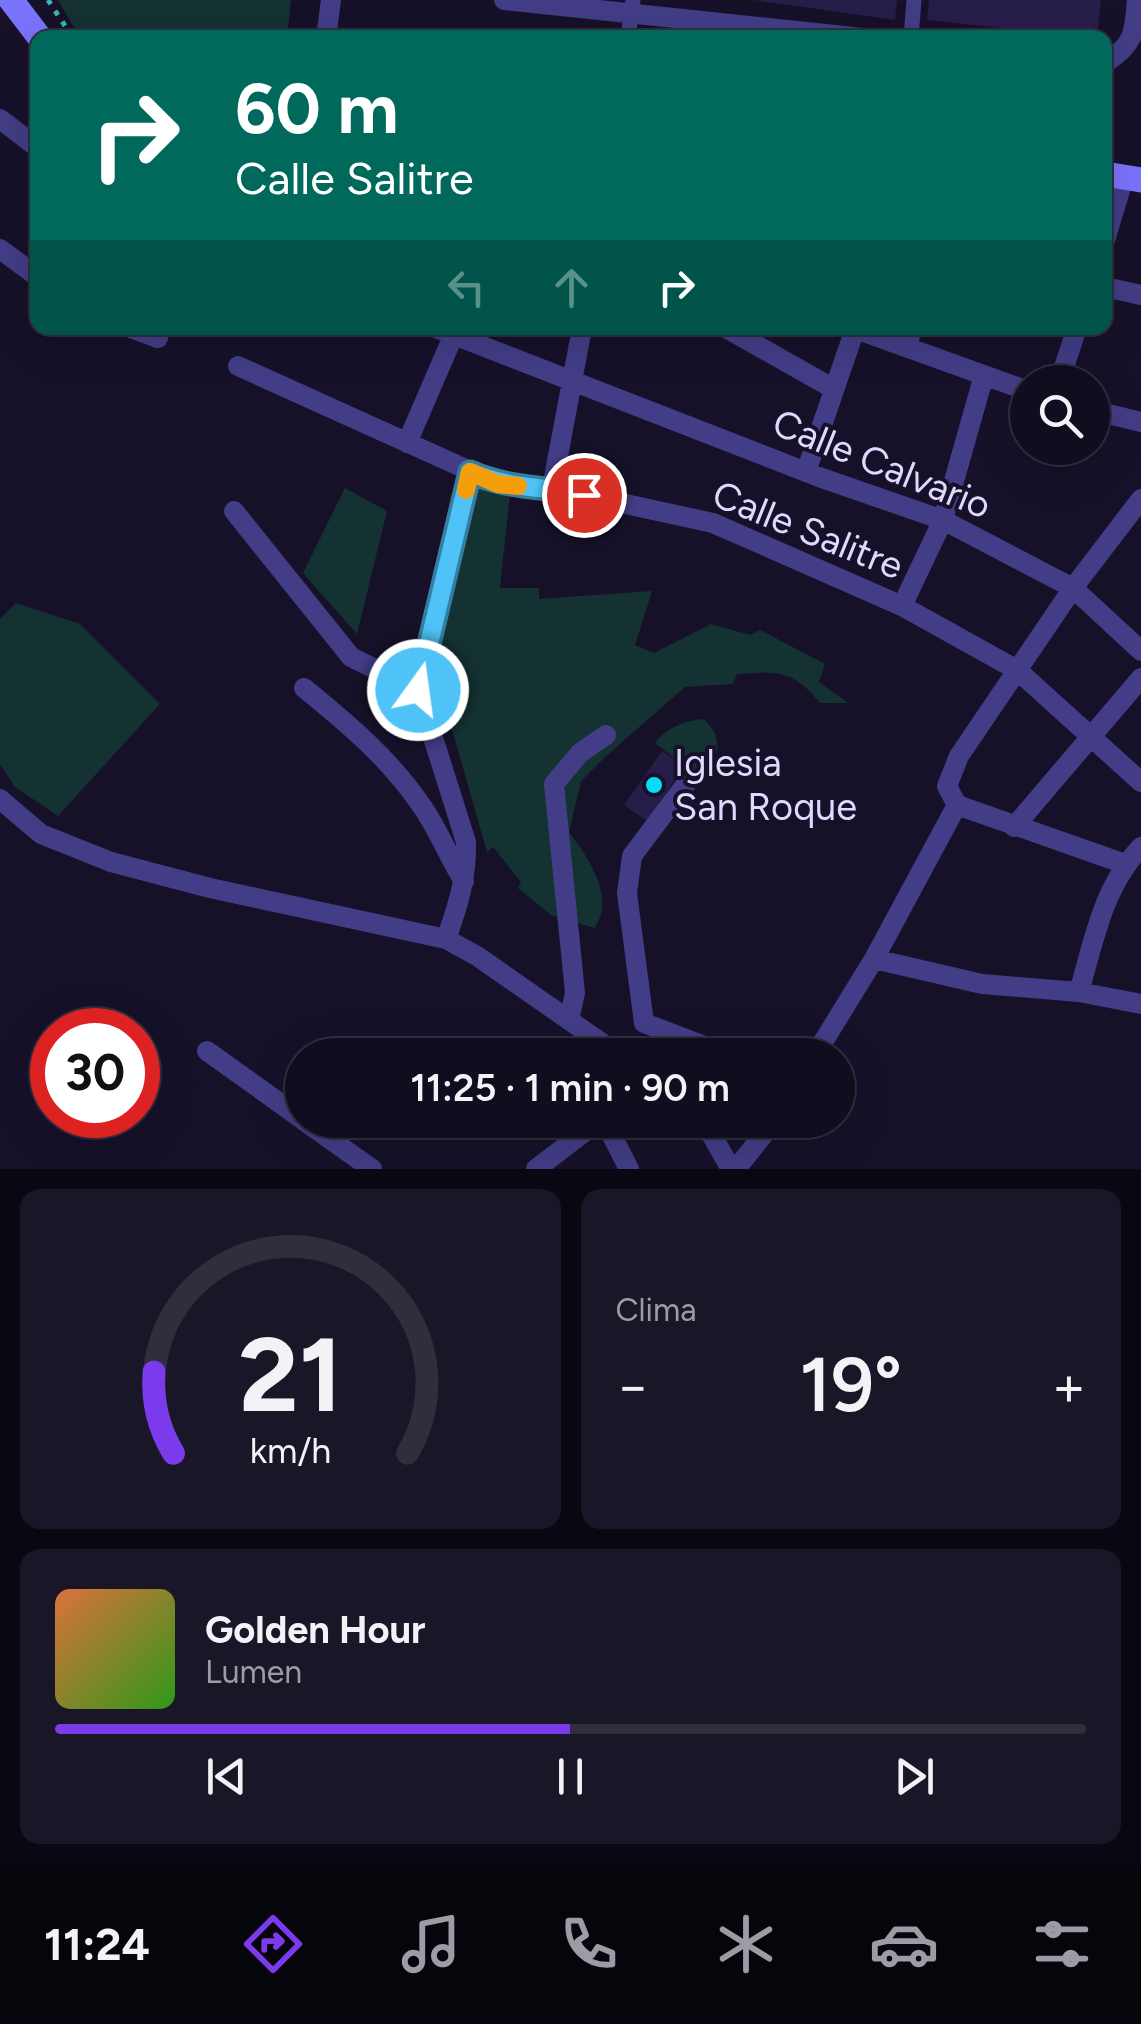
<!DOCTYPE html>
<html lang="es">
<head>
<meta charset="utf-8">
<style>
	body { margin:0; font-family:Figtree,sans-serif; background:#191628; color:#f1f3f6; height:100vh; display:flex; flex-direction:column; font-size:38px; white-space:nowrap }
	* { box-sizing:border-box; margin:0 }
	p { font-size:32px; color:#9c9ca4 }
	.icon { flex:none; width:55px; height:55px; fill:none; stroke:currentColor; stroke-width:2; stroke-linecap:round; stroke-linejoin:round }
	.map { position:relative; height:1169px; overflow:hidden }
	.sheet { display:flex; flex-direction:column; gap:20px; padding:20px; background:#090711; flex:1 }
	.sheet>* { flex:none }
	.banner { position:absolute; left:30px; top:30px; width:1082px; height:305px; border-radius:20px; box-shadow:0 10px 40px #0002,0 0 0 2px #302d3d; background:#00695c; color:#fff; overflow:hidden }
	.tools { position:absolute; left:1010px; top:365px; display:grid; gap:20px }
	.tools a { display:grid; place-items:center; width:100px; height:100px; border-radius:50%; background:#100d1f; box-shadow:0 10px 40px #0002,0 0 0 2px #302d3d; font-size:50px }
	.speed { position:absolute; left:30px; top:1008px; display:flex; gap:20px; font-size:50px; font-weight:700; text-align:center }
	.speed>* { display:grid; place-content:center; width:130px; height:130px; border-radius:50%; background:#100d1f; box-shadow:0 10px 40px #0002,0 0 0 2px #302d3d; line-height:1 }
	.speed .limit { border:15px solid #d22; background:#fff; color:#111 }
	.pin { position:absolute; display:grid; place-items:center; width:85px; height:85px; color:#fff; margin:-42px; border:5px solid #fff; border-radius:50%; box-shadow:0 2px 10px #0007 }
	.me { position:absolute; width:110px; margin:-55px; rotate:14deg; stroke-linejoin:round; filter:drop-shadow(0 0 8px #0008) }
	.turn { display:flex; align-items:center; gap:35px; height:210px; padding:0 40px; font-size:45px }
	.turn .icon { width:130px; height:130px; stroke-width:2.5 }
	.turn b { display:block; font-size:70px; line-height:85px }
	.lanes { display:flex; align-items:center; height:95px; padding:0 40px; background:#0003; justify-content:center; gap:50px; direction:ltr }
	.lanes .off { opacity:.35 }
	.big { font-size:75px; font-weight:600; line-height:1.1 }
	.sheet .card { flex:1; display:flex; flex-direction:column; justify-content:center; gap:15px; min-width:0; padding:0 35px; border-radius:20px; background:#191628 }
	.sheet .dial { align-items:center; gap:0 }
	.dial svg { height:260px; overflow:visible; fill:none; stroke:#302d3d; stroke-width:7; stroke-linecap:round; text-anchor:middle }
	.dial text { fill:#f1f3f6; stroke:none }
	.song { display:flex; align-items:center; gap:30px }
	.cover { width:120px; height:120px; border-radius:15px; background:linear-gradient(135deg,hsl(20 70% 55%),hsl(110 70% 35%)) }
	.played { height:10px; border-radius:5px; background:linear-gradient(90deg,#7c3aed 50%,#302d3d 50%) }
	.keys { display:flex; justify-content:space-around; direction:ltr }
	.heat { display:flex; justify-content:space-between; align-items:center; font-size:55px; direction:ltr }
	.sheet .tiles { flex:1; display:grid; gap:20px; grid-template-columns:1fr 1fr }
	.card:last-child { grid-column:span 2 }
	.trip { position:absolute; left:285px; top:1038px; width:570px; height:100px; border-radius:50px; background:#100d1f; box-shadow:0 10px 40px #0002,0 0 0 2px #302d3d; font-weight:600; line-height:100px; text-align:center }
	.dock { display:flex; height:160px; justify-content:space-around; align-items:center; background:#06050c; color:#9c9ca4 }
	.dock .icon { width:70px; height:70px }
	.dock .current { color:#7c3aed }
	.dock b { font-size:45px; color:#f1f3f6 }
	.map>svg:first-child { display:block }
	.green { fill:#143232 }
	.building { fill:#271d49 }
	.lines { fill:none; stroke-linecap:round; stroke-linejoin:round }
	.path { stroke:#33b8b4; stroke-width:5; stroke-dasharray:5 8; stroke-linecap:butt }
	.pedestrian { stroke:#423d86; stroke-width:15 }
	.minor { stroke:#423d86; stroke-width:20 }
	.secondary { stroke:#7a73fc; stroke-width:25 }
	.route-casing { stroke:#337fa1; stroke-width:25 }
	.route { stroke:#4fc3f7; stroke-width:18 }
	.slow { stroke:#f59e0b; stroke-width:18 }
	.poi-dot { fill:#0adbf9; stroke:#161129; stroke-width:4 }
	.labels { text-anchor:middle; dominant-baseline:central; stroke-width:8; stroke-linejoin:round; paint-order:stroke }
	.street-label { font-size:38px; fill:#ded9fe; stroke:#161129 }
	.poi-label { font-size:38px; fill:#ded9fe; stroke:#161129; text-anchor:start }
</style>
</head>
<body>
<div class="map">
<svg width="1141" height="1169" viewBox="0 0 1141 1169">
	<rect width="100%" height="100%" fill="#161129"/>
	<!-- green -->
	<path class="green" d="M58 0H291L287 37 80 38Z
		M481 484 510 494 500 588H539V599L652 591 635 645 654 653 711 624 750 635 760 630 825 664 819 682 848 703H820C794 670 778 671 737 674L733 684 685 687 605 757 581 781 569 832C587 856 617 898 594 928L551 915 518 888 521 882 493 847 487 852 433 663 474 494Z
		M345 488 387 511 357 634 303 573Z
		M16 603 80 624 160 704 58 816 15 787 0 764V619Z
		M703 719C726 737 717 760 704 782L655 743C664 729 686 720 703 719Z"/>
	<!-- building -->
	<path class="building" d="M754 0H897L895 20Z
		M929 0H1101L1097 38 927 20Z
		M662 751 684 766 647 821 624 805Z"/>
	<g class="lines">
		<!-- path -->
		<path class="path" d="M48 0 73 38"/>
		<!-- pedestrian -->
		<path class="pedestrian" d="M628 38 633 0
			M911 38 914 0"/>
		<!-- minor -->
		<path class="minor" d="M504 0 863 38
			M326 38 331 0
			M1105 63C1135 44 1134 33 1137 0
			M0 119 38 148
			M1105 240 1124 177
			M0 249 38 277
			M1105 287 1141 295
			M131 328 158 338
			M436 328 819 477 943 520 1073 588 1141 651
			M726 328 834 389
			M853 328 1028 391
			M908 348 911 328
			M238 366 499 484 552 488 713 523 902 606 1017 670 1141 782
			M1059 382 1077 328
			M1092 410 1141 422
			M407 443 454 334
			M806 472 855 329
			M552 488 582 328
			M234 511 351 657 418 690
			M902 606 943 520 984 375
			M304 688C347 723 389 758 421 805 438 828 448 857 464 881
			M418 690 466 842C467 877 458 906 446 939
			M418 690 470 472
			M689 780 632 856 627 893 644 1023 702 1045 701 1055
			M0 799 41 834 111 862 210 888 446 939 477 956 619 1055
			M957 805 947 786 959 756 1073 588 1141 499
			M957 805 1125 864
			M1014 827 1141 678
			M874 959 982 984 1079 992 1141 1004
			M1079 992C1094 940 1103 887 1141 847
			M569 1020 575 993 554 784 580 753 606 735
			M207 1051 302 1119
			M815 1055 874 959 957 805
			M303 1120 372 1169
			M604 1120 629 1169
			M703 1120 731 1169
			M536 1169 600 1120
			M736 1169 775 1120"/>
		<!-- secondary -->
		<path class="secondary" d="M11 0 40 38
			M1105 174 1141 180"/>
	</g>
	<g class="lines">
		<defs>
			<path id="route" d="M418 690 470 472C509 489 543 486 584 495"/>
		</defs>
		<!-- route casing -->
		<use href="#route" class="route-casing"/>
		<!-- route -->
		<use href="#route" class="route"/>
		<!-- slow -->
		<path class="slow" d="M466 490 470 472 498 484 518 486"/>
	</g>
	<!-- markers -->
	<circle class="poi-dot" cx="654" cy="785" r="10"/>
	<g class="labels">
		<!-- street labels -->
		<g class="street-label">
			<text transform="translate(882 464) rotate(22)">Calle Calvario</text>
			<text transform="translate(808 530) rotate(22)">Calle Salitre</text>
		</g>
		<!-- poi labels -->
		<g class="poi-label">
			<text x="674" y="763">Iglesia<tspan x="674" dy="44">San Roque</tspan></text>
		</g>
	</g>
</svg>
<div class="tools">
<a><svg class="icon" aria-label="search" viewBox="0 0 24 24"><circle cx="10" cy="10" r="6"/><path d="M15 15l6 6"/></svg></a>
</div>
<div class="speed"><div class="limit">30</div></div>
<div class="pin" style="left:584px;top:495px;background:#d93025"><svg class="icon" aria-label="arrive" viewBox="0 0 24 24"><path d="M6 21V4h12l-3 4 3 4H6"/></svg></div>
<svg class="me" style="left:418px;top:690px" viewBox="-20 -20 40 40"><circle r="17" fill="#4fc3f7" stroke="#fff" stroke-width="3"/><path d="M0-11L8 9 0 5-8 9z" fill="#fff"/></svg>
<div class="trip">11:25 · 1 min · 90 m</div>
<div class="banner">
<div class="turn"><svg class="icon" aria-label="right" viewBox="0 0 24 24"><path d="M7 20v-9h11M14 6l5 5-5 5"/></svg><div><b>60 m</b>Calle Salitre</div></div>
<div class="lanes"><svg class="icon off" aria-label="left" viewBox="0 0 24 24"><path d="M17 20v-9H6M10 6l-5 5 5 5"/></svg><svg class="icon off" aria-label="ahead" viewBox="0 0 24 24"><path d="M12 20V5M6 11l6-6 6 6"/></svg><svg class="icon" aria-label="right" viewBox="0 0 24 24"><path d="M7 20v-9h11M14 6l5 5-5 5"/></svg></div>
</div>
</div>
<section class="sheet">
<div class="tiles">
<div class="card dial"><svg viewBox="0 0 100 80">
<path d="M14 69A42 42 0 1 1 86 69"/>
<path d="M14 69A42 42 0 0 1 8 44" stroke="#7c3aed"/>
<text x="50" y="56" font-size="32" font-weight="700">21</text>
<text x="50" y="72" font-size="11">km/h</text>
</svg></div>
<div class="card"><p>Clima</p>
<div class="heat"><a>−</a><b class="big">19°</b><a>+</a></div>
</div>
<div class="card">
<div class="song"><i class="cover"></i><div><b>Golden Hour</b><p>Lumen</p></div></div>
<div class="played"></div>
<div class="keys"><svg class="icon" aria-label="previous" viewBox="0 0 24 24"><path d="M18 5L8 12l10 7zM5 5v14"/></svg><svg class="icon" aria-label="pause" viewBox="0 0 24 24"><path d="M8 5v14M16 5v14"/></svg><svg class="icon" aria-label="next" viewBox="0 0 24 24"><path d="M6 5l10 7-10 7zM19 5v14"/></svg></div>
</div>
</div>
</section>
<nav class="dock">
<b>11:24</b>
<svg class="icon current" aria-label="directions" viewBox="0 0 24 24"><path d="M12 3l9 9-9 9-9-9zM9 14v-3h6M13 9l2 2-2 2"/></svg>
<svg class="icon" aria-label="music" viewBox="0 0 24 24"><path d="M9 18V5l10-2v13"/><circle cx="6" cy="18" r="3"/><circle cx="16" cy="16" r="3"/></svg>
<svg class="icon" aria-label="phone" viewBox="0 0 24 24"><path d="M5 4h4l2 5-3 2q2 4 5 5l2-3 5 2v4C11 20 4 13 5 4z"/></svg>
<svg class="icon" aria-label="climate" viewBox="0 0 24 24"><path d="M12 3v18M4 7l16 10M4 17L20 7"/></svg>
<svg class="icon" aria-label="car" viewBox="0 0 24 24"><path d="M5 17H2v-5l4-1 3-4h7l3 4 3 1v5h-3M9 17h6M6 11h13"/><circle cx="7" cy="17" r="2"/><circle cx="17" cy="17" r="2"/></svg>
<svg class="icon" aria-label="filters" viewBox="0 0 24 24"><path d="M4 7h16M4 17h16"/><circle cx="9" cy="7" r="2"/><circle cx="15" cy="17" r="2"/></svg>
</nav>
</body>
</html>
